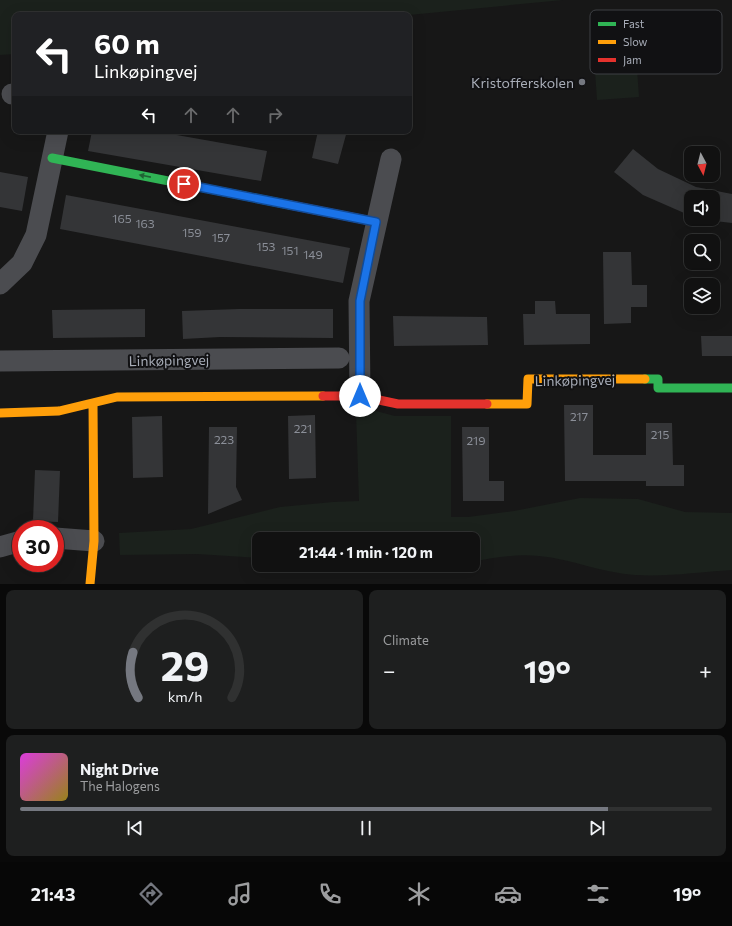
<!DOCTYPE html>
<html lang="en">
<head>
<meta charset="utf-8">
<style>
	body { margin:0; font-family:Commissioner,sans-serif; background:#1e1f1f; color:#f1f3f6; height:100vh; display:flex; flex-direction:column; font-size:15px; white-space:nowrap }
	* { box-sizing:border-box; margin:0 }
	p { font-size:13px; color:#9c9d9f }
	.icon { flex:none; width:22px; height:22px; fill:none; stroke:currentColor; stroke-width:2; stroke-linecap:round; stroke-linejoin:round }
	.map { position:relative; height:584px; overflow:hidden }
	.drawer { display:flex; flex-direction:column; gap:6px; padding:6px; background:#090909; flex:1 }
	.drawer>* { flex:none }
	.guide { position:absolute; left:12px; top:12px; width:400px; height:122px; border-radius:8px; box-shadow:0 4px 16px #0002,0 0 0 1px #303131; background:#202124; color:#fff; overflow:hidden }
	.needle { width:26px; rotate:173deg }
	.tools { position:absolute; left:684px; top:146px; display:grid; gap:8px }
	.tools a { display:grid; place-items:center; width:36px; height:36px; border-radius:8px; background:#111; box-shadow:0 4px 16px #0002,0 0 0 1px #303131; font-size:20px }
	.speed { position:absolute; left:12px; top:520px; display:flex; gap:8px; font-size:20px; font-weight:700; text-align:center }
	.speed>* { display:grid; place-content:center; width:52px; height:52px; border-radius:50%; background:#111; box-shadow:0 4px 16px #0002,0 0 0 1px #303131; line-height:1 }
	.speed .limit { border:6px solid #d22; background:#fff; color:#111 }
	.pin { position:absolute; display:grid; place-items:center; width:34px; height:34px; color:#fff; margin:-17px; border:2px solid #fff; border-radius:50%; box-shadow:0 1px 4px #0007 }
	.me { position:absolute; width:44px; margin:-22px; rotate:0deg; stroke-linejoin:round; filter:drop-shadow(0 0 3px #0008) }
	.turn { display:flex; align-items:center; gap:14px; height:84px; padding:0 16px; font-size:18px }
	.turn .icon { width:52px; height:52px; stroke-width:2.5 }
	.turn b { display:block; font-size:28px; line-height:34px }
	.lanes { display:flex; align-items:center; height:38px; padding:0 16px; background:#0003; justify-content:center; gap:20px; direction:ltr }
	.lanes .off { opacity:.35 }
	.big { font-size:30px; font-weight:700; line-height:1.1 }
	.drawer .card { flex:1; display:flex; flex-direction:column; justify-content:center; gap:6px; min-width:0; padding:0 14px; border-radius:8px; background:#1e1f1f }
	.drawer .dial { align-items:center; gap:0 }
	.dial svg { height:104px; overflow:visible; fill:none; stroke:#303131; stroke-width:7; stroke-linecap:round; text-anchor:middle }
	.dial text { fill:#f1f3f6; stroke:none }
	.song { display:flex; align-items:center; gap:12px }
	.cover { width:48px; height:48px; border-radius:6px; background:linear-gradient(135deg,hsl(300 70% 55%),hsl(50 70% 35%)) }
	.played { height:4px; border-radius:2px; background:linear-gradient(90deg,#757880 85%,#303131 85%) }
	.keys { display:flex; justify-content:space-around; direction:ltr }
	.heat { display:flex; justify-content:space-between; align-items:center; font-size:22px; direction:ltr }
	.drawer .tiles { flex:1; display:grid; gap:6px; grid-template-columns:1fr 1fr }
	.card:last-child { grid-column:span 2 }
	.trip { position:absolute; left:252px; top:532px; width:228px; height:40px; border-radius:8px; background:#111; box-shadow:0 4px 16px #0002,0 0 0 1px #303131; font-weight:700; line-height:40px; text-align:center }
	.tab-bar { display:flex; height:64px; justify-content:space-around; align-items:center; background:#070707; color:#9c9d9f }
	.tab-bar .icon { width:28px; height:28px }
	.tab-bar .on { color:#757880 }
	.tab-bar b { font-size:18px; color:#f1f3f6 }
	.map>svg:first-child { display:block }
	.green { fill:#1b211c }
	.building { fill:#343537 }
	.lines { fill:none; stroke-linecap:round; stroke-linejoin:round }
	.street { stroke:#4b4c50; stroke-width:21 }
	.fast { stroke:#30b455; stroke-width:9 }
	.slow { stroke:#ff9f0a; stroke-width:9 }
	.jam { stroke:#e5322d; stroke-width:9 }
	.oneway { fill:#206234 }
	.route-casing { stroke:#114b97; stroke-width:10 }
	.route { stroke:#1a73e8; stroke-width:7 }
	.poi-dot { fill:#757880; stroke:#111113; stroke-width:1.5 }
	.labels { text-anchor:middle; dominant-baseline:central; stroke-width:4; stroke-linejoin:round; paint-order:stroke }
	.number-label { font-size:12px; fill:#8b8f98 }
	.poi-label { font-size:14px; fill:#a8adb8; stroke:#111113; text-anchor:end }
	.street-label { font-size:14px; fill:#a8adb8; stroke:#111113 }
	.key { fill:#111113; stroke:#3e4045; stroke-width:1 }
	.key-label { font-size:11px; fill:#a8adb8 }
</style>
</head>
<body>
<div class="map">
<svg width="732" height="584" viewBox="0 0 732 584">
	<rect width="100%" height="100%" fill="#171717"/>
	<!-- green -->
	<path class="green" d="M0 0H563L409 15H15V54L0 55Z
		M633 11 639 97 597 100 591 14Z
		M376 411 395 416H451V517H468L514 511 580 498 638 499 685 512 732 513V570C699 572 668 577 635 575 602 573 572 559 539 556 517 554 494 557 473 562V539H259V558L197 554 120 555 119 533 191 529 280 507 333 502 359 501 356 412Z
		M347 565H459L446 568Z"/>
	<!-- building -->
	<path class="building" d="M92 131H154L267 151 261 181 88 151Z
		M318 131H347L338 164 312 158Z
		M633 149 658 169 696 187 732 194V223L698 219H713V197H691V216L643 195 614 172Z
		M0 172 28 177 22 211 0 207Z
		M66 195 350 248 343 283 60 229Z
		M603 252H631L632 285H647V307H631V323L604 324Z
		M535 301H555L556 314H590V344L524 345 523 314H535Z
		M145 309V337L53 338 52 310Z
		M239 309H333V338L220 337 183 339 182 311Z
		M393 316 487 317 488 345 394 346Z
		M701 336H732V356H702Z
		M564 405H593V455H646V423H672L673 465H684V486H646V481H565Z
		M315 415 316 478 289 479 288 416Z
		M162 416 163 477 133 478 132 417Z
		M209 427H237L236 487 242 500 208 514Z
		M462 427H489V481H504V501H463Z
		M35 470 60 471 58 522 33 521Z"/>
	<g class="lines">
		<!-- street -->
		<path class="street" d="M12 94H15
			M0 284 22 263 36 235 58 131
			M0 361 339 358
			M360 396 359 301 391 159
			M55 538 94 541
			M0 547 21 541"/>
		<!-- fast -->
		<path class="fast" d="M52 158 290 205
			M645 379H658V388H732"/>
		<!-- slow -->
		<path class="slow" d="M487 404H527L528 379H645
			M0 413 59 411 117 397 323 396
			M90 584 94 541 93 403"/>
		<!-- jam -->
		<path class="jam" d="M290 205 376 222
			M323 396H360L398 404H487"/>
	</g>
	<!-- one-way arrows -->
	<defs><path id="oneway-solid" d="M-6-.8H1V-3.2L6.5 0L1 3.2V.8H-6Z"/></defs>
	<use class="oneway" href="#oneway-solid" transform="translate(145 176) rotate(-169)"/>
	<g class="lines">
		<defs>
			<path id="route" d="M184 184 376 222 360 301V396"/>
		</defs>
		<!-- route casing -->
		<use href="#route" class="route-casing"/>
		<!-- route -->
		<use href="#route" class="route"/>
	</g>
	<!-- markers -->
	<circle class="poi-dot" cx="582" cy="82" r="4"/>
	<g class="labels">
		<!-- number labels -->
		<g class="number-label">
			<text x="122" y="218">165</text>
			<text x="145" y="223">163</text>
			<text x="192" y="232">159</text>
			<text x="221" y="237">157</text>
			<text x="266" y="246">153</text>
			<text x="290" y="250">151</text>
			<text x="313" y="254">149</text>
			<text x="579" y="416">217</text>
			<text x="303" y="428">221</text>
			<text x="660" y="434">215</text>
			<text x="224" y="439">223</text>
			<text x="476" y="440">219</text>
		</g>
		<!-- poi labels -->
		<g class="poi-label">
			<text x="574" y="82">Kristofferskolen</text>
		</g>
		<!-- street labels -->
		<g class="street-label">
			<text transform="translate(169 360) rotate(-1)">Linkøpingvej</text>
			<text transform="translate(575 380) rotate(-1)">Linkøpingvej</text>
		</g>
	</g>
	<!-- legend -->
	<rect x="590" y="10" width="132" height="64" rx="6" class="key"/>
	<rect x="598" y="22" width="18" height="4" fill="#30b455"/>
	<rect x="598" y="40" width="18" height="4" fill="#ff9f0a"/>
	<rect x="598" y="58" width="18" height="4" fill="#e5322d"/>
	<g class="key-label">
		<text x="623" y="28">Fast</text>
		<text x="623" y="46">Slow</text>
		<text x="623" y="64">Jam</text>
	</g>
</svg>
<div class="tools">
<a><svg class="needle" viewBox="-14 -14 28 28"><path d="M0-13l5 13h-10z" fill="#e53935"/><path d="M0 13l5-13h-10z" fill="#9c9d9f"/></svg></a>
<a><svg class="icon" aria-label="sound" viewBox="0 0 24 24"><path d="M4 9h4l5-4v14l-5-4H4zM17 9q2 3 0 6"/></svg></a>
<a><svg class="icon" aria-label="search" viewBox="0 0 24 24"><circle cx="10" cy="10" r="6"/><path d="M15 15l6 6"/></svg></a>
<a><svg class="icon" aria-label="layers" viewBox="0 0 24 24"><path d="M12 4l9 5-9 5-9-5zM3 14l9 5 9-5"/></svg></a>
</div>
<div class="speed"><div class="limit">30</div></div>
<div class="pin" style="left:184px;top:184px;background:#d93025"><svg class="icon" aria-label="arrive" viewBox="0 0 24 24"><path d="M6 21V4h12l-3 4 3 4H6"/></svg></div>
<svg class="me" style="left:360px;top:396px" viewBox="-20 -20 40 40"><circle r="19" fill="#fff"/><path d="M0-13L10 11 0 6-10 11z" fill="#1a73e8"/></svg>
<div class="trip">21:44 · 1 min · 120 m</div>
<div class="guide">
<div class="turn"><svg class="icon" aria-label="left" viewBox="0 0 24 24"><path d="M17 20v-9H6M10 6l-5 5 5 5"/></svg><div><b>60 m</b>Linkøpingvej</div></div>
<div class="lanes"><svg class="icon" aria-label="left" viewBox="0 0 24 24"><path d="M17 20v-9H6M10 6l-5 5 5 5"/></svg><svg class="icon off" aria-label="ahead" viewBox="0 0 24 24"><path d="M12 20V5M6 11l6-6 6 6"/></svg><svg class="icon off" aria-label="ahead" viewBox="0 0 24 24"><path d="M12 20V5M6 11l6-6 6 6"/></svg><svg class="icon off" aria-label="right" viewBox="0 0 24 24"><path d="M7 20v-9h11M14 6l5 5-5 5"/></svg></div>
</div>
</div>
<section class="drawer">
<div class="tiles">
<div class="card dial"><svg viewBox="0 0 100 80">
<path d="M14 69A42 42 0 1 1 86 69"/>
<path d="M14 69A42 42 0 0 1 10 34" stroke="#757880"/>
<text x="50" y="56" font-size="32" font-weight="700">29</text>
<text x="50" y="72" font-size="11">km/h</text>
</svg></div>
<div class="card"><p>Climate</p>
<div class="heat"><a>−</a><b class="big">19°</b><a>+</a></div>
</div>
<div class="card">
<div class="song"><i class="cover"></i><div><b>Night Drive</b><p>The Halogens</p></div></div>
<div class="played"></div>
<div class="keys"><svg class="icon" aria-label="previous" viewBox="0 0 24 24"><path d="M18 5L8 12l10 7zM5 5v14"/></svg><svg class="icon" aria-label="pause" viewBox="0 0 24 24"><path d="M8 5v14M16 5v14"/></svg><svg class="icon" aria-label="next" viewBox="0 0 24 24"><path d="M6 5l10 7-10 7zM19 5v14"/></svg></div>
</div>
</div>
</section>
<nav class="tab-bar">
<b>21:43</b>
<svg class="icon on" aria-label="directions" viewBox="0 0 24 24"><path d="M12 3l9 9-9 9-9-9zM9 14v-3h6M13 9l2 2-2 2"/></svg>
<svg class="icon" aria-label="music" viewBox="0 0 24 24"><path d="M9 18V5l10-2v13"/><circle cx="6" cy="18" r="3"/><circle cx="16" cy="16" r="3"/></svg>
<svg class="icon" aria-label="phone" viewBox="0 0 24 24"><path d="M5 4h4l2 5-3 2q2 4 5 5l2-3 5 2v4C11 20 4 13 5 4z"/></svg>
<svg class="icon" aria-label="climate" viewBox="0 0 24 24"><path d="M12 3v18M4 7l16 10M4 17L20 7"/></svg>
<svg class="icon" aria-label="car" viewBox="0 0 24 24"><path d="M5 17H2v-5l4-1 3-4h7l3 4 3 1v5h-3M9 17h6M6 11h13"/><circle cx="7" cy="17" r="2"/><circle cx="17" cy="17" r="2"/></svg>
<svg class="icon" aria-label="filters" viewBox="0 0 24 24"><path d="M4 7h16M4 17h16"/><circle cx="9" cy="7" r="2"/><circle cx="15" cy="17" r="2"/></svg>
<b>19°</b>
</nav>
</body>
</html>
